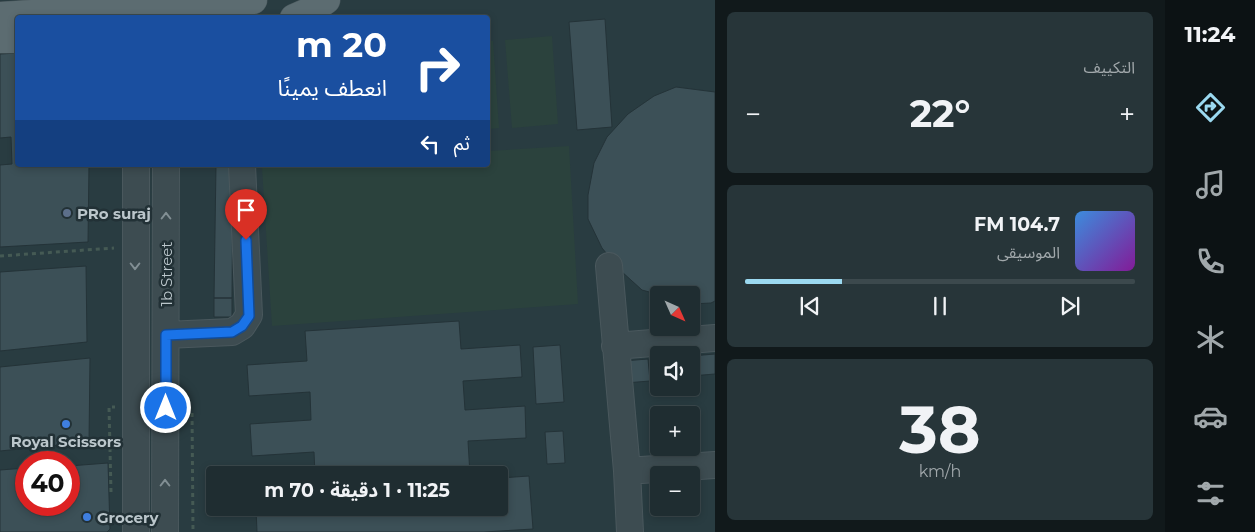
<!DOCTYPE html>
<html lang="ar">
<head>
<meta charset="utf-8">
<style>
	body { margin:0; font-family:Montserrat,"Noto Sans Arabic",sans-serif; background:#273539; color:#f1f3f6; direction:rtl; height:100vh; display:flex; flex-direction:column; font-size:19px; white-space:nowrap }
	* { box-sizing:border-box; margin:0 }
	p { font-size:16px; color:#a1a8ab }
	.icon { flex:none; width:28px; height:28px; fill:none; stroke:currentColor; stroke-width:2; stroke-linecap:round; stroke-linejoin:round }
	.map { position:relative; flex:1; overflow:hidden; direction:ltr }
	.details { display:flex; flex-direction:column; gap:12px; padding:12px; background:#11191b; width:450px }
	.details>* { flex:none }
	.banner { position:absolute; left:15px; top:15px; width:475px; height:152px; border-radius:5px; box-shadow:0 2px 8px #0003,0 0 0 1px #3c494d; direction:rtl; background:#1a4fa0; color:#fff; overflow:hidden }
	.needle { width:32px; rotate:135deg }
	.fabs { position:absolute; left:650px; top:286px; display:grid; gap:10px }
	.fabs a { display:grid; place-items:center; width:50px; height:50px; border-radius:5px; background:#1f2d31; box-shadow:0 2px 8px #0003,0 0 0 1px #3c494d; font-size:25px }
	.speed { position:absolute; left:15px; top:451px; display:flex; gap:10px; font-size:25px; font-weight:700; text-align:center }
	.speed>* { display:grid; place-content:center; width:65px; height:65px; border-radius:50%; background:#1f2d31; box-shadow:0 2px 8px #0003,0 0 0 1px #3c494d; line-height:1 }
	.speed .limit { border:8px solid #d22; background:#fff; color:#111 }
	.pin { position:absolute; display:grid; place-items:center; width:42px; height:42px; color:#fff; margin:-51px -21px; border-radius:50% 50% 50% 0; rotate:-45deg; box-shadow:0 0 5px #0007 }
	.pin .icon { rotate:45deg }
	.me { position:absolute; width:55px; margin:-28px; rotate:0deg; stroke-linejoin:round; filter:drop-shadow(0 0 4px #0008) }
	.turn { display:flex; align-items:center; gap:18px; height:105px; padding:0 20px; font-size:22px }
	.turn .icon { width:65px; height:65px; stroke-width:2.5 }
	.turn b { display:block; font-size:35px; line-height:42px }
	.then { display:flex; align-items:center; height:48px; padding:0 20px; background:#0003; gap:10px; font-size:19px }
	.big { font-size:38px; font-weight:700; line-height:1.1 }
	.details .widget { flex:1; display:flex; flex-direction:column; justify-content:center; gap:8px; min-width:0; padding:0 18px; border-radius:8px; background:#273539 }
	.details .dial { align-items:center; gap:0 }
	.dial b { font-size:65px; line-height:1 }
	.song { display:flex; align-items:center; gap:15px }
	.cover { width:60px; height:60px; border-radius:8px; background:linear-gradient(135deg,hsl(210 70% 55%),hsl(290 70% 35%)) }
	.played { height:5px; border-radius:2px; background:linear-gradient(90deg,#9bd9f0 25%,#3c494d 25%) }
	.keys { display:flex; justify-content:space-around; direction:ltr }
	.heat { display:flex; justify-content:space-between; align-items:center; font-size:28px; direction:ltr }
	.trip { position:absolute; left:206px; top:466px; width:302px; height:50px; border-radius:5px; background:#1f2d31; box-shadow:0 2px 8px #0003,0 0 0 1px #3c494d; font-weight:700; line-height:50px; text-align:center; direction:rtl }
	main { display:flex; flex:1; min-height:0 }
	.tab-bar { display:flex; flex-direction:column; width:90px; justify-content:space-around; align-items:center; background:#0c1214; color:#a1a8ab }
	.tab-bar .icon { width:35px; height:35px }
	.tab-bar .on { color:#9bd9f0 }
	.tab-bar b { font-size:22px; color:#f1f3f6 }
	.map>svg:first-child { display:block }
	.green { fill:#2b423d }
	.building { fill:#3c5057; stroke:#243338 }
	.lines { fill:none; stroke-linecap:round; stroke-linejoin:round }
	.minor-casing { stroke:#4a585d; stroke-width:28 }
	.major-casing { stroke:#4a585d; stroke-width:29 }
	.path { stroke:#455a54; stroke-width:3; stroke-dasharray:4 4; stroke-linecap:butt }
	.minor { stroke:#3d4c51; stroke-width:26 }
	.major { stroke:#5c6c71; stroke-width:28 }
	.oneway { stroke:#828f94 }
	.route-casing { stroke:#114b97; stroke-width:12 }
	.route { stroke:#1a73e8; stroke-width:9 }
	.service-dot { fill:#5c6f8a; stroke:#223136; stroke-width:2 }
	.shop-dot { fill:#3f7fe0; stroke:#223136; stroke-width:2 }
	.labels { text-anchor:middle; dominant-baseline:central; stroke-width:5; stroke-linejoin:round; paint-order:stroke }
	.poi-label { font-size:15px; font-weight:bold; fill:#bbc6cb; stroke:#223136; text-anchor:start }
	.street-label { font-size:15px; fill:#bbc6cb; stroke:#223136 }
</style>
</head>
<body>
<main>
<nav class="tab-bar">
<b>11:24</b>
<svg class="icon on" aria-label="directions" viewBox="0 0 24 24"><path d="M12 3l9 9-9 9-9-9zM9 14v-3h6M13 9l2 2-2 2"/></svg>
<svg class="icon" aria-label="music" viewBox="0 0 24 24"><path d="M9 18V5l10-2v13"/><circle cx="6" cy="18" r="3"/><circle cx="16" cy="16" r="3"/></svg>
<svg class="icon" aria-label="phone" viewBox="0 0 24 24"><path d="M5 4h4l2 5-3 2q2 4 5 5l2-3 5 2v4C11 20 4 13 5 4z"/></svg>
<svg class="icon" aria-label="climate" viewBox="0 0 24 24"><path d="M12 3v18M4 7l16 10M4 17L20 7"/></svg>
<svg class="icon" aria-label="car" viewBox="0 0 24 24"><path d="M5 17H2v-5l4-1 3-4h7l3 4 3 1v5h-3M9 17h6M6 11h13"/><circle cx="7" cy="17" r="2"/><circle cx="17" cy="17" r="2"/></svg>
<svg class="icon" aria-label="filters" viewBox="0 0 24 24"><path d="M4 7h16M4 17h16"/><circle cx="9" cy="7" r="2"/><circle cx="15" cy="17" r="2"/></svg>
</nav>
<section class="details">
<div class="widget"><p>التكييف</p>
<div class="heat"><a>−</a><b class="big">22°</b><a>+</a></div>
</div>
<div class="widget">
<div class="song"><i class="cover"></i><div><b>104.7 FM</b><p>الموسيقى</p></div></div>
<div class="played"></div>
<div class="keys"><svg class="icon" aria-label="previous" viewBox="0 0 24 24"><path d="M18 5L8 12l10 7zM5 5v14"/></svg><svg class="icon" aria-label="pause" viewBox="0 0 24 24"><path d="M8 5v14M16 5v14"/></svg><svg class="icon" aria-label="next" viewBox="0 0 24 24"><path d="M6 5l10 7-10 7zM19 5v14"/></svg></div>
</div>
<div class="widget dial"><b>38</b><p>km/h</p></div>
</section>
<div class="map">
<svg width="715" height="532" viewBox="0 0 715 532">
	<rect width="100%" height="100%" fill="#293c41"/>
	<!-- green -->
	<path class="green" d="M552 36 558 124 512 128 505 40Z
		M488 41H493L499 128 488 129Z
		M569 146 578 304 272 326 262 168 300 165H488V151Z"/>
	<!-- building -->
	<path class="building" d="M605 19 612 127 577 130 569 22Z
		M18 53V165H89L88 242 0 247V165L12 164 11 137 0 138V54Z
		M676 87 715 92V301L711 303 691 304V295H660L642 290 621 271 602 248 588 219V195L594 163 607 137 628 114 654 96Z
		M216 165H233L232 298H214Z
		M86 266 87 342 0 351V272Z
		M214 298H232V317H214Z
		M459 321 461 349 520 345 522 377 463 381 465 410 525 406 526 438 468 441 470 475H315L314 452 252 456 250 424 311 420 310 392 249 396 247 365 307 361 305 331Z
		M560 345 564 402 536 404 533 347Z
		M715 354V374L691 376V356Z
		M90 358 89 442 0 451V367Z
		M659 358V378L653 379 652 359Z
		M648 359 650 381 625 383 623 361Z
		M563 431 565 463 547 464 545 432Z
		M108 463 110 529 107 532H0V470L26 468V505H69V466Z
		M529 476 533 529 484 532H257L256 508H500V478Z"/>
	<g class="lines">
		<defs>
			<path id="minor" d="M609 266 627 471 630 532
				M166 335 232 332 242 326 249 315 242 165
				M615 346 715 338
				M627 471 715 465
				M136 532V165
				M165 532 166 165"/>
			<path id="major" d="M0 16 253 0
				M294 18 308 12 326 0
				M0 39H18"/>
		</defs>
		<!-- minor casing -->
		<use href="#minor" class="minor-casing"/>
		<!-- major casing -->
		<use href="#major" class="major-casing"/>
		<!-- path -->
		<path class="path" d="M0 256 114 248
			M187 409 192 410 193 532
			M111 492 109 407H115"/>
		<!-- minor -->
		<use href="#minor" class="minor"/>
		<!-- major -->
		<use href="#major" class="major"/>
	</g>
	<!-- one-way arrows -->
	<defs><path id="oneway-chevron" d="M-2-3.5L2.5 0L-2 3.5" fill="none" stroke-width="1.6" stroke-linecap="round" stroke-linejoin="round" transform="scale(1.25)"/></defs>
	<g class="oneway">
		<use href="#oneway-chevron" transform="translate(166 216) rotate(-90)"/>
		<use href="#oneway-chevron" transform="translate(135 266) rotate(90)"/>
		<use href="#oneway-chevron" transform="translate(165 483) rotate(-90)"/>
	</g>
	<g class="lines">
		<defs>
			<path id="route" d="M166 408V335L232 332 242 326 249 316 246 240"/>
		</defs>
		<!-- route casing -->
		<use href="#route" class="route-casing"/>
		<!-- route -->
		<use href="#route" class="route"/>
	</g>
	<!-- markers -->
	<circle class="service-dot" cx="67" cy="213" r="5"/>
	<g class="shop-dot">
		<circle cx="66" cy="424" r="5"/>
		<circle cx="87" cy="517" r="5"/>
	</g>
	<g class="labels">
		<!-- poi labels -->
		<g class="poi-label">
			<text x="77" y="213">PRo suraj</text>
			<text x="66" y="441" text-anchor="middle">Royal Scissors</text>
			<text x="97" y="517">Grocery</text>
		</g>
		<!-- street labels -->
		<g class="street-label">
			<text transform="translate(166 274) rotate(-90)">1b Street</text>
		</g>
	</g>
</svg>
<div class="fabs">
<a><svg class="needle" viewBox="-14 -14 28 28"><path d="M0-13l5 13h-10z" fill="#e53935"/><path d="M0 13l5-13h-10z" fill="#a1a8ab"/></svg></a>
<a><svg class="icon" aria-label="sound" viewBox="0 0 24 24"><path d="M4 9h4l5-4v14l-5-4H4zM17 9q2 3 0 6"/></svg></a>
<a>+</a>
<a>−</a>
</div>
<div class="speed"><div class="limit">40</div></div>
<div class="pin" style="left:246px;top:240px;background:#d93025"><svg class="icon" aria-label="arrive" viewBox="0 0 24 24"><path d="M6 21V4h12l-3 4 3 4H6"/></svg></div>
<svg class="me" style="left:166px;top:408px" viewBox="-20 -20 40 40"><circle r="17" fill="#1a73e8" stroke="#fff" stroke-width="3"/><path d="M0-11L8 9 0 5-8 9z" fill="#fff"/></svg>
<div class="trip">11:25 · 1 دقيقة · 70 m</div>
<div class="banner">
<div class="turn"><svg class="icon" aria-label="right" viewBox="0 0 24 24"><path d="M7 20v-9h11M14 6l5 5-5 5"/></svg><div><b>20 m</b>انعطف يمينًا</div></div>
<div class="then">ثم<svg class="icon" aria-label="left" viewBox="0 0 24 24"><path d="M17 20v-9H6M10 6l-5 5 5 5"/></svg></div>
</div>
</div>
</main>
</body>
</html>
